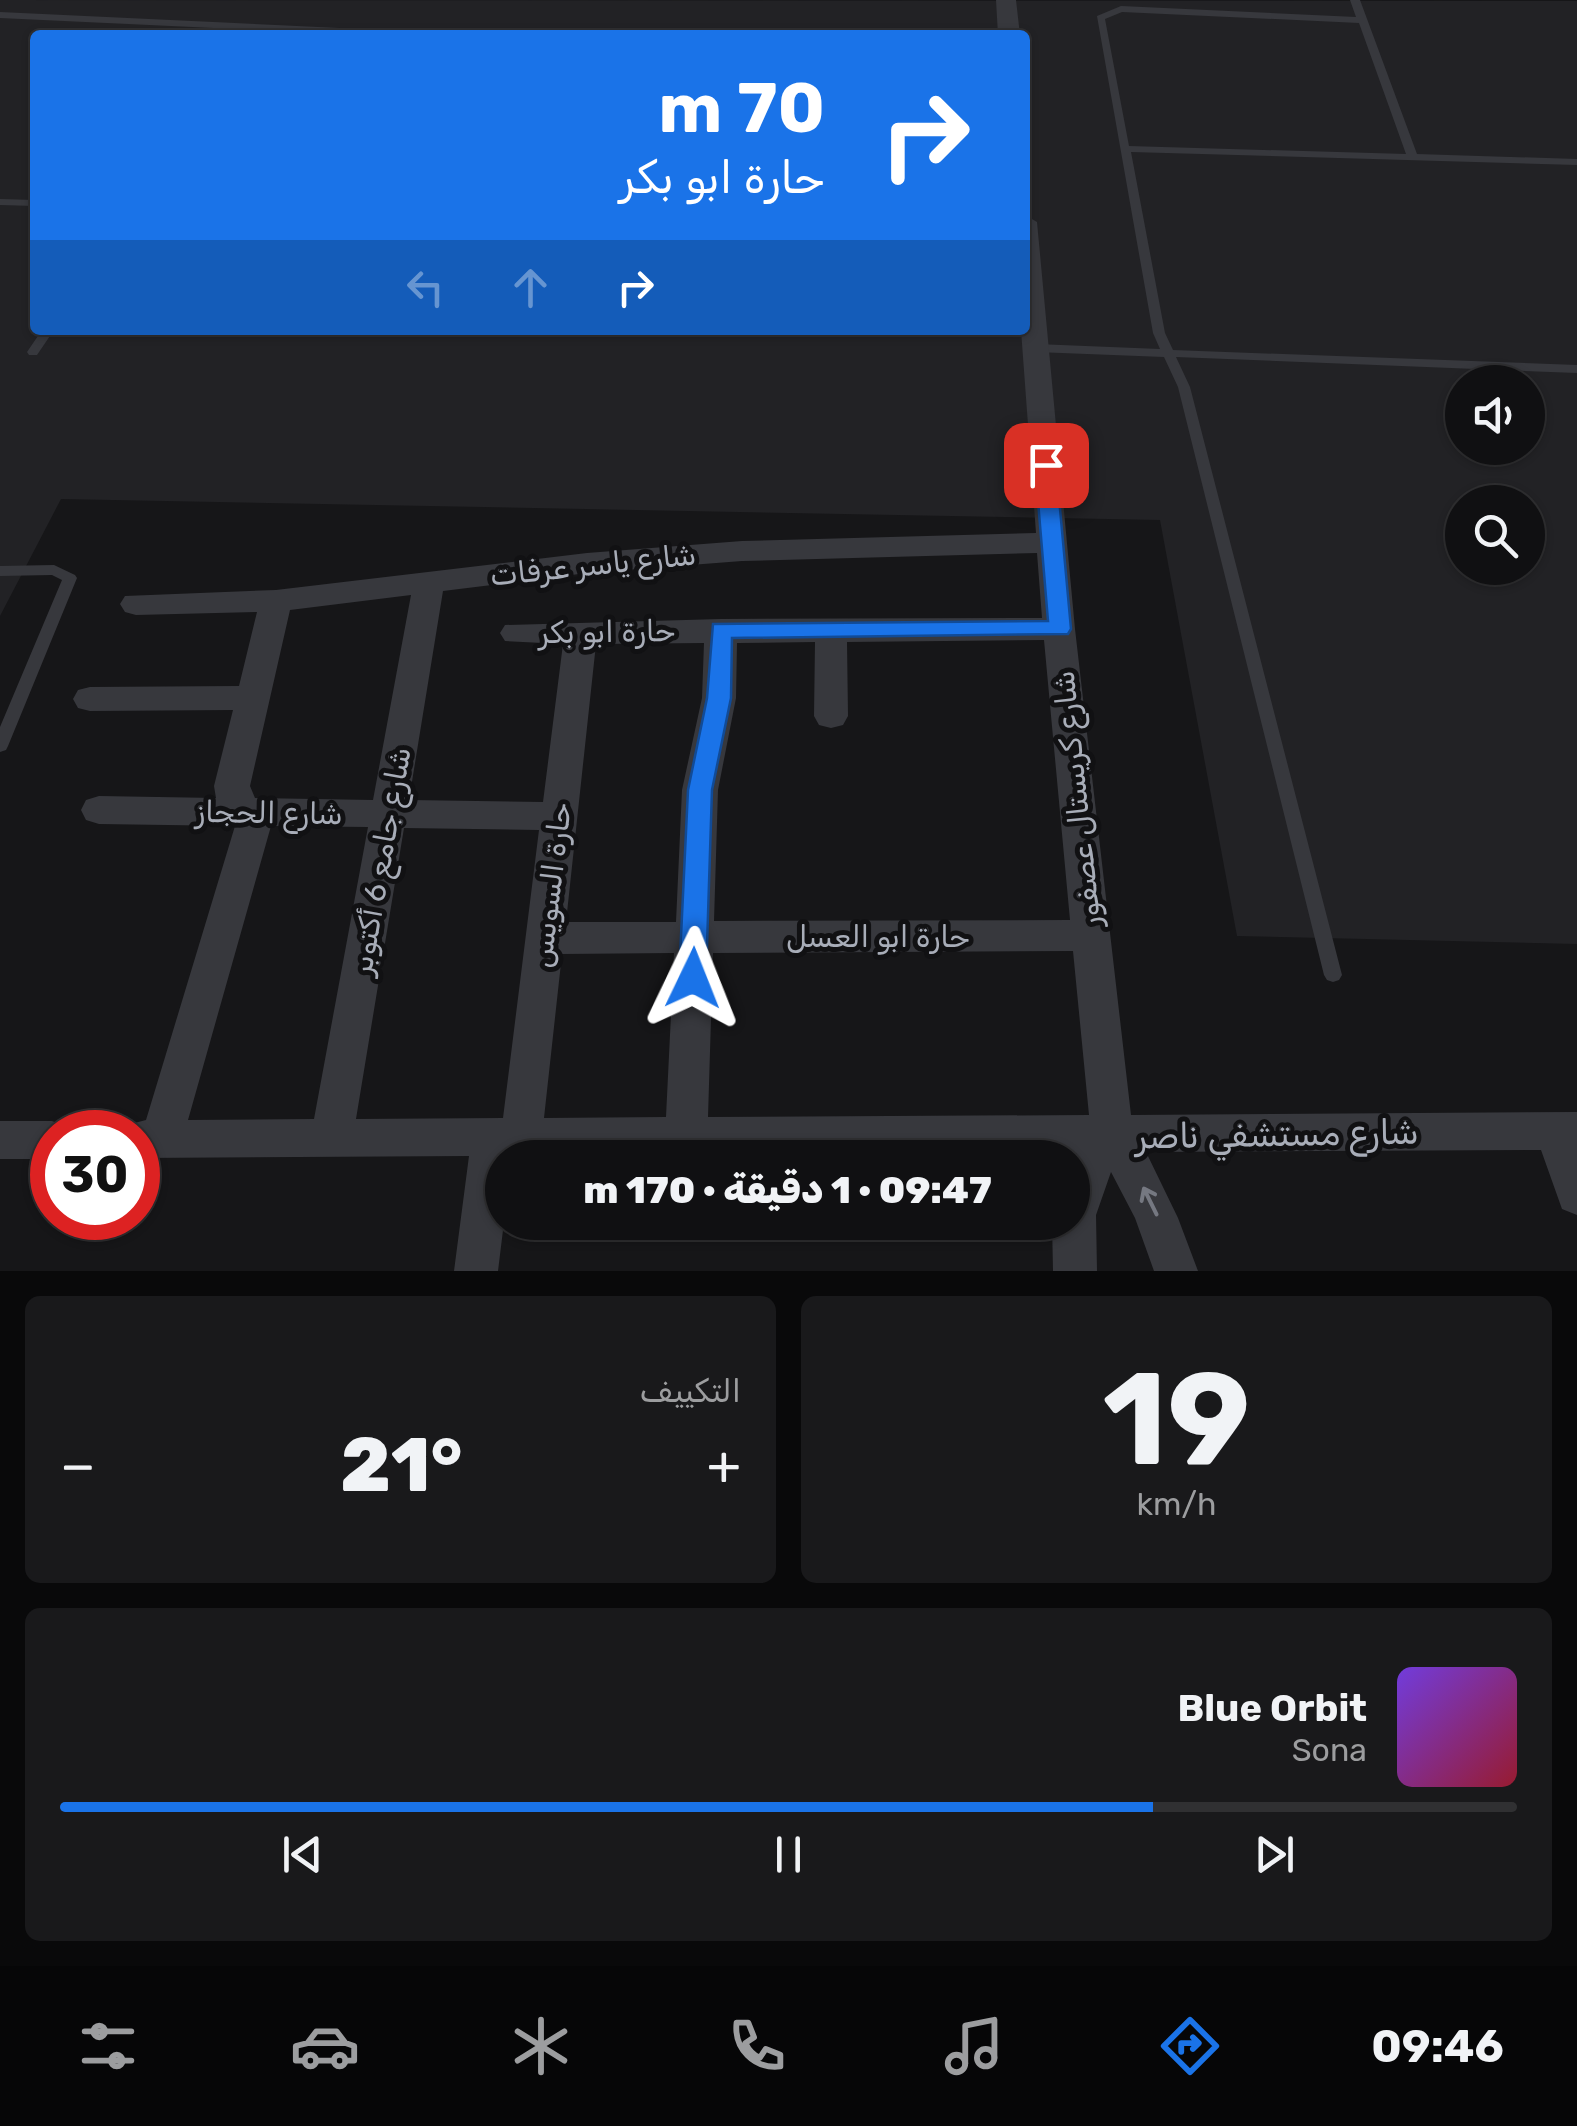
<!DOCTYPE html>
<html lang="ar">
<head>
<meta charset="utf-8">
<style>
	body { margin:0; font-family:Rubik,"Noto Naskh Arabic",sans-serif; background:#19191b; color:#f1f3f6; direction:rtl; height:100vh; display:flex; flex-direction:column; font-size:38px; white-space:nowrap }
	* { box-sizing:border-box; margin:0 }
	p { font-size:32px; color:#9c9d9f }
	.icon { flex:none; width:55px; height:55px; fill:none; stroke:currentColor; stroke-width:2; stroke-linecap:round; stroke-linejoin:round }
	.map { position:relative; height:1271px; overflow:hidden; direction:ltr }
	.sheet { display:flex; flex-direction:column; gap:25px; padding:25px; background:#09090a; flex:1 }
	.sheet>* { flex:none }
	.guide { position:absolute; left:30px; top:30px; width:1000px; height:305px; border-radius:10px; box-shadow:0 2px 8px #0004,0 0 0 2px #303032; direction:rtl; background:#1a73e8; color:#fff; overflow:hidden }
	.tools { position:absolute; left:1445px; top:365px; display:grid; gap:20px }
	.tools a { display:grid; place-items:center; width:100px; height:100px; border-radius:50%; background:#101012; box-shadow:0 2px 8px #0004,0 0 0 2px #303032; font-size:50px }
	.speed { position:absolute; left:30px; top:1110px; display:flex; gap:20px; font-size:50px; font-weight:700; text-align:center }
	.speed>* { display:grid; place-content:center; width:130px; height:130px; border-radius:50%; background:#101012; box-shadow:0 2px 8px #0004,0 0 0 2px #303032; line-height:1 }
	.speed .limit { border:15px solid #d22; background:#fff; color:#111 }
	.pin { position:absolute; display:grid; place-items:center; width:85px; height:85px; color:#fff; margin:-42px; border-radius:20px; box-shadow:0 5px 15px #0006 }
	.me { position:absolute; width:110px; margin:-55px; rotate:2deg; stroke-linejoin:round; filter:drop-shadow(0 0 8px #0008) }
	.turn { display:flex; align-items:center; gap:35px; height:210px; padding:0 40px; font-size:45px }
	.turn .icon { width:130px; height:130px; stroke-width:2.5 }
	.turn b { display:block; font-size:70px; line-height:85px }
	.lanes { display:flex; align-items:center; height:95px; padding:0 40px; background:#0003; justify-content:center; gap:50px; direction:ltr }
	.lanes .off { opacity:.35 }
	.big { font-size:75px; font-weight:800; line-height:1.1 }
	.sheet .tile { flex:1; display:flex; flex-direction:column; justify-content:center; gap:15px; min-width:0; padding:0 35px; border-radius:15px; background:#19191b }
	.sheet .dial { align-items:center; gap:0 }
	.dial b { font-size:130px; line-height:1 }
	.song { display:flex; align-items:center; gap:30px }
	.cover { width:120px; height:120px; border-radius:15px; background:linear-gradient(135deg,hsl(260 70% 55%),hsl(350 70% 35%)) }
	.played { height:10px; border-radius:5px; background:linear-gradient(90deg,#1a73e8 75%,#303032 75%) }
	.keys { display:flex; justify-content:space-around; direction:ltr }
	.heat { display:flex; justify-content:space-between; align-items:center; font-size:55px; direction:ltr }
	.sheet .tiles { flex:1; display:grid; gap:25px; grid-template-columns:1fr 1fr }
	.tile:last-child { grid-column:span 2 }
	.trip { position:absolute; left:485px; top:1140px; width:605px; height:100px; border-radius:50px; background:#101012; box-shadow:0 2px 8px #0004,0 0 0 2px #303032; font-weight:800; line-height:100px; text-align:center; direction:rtl }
	.tabs { display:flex; height:160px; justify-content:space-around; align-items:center; background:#060607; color:#9c9d9f }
	.tabs .icon { width:70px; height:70px }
	.tabs .on { color:#1a73e8 }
	.tabs b { font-size:45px; color:#f1f3f6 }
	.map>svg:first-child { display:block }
	.built { fill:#222225; fill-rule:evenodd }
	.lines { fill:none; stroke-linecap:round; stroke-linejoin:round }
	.lane { fill:#37383d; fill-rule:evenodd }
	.street { fill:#37383d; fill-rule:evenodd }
	.oneway { stroke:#757881 }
	.route { fill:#1a73e8; stroke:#114b97; stroke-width:2.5 }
	.labels { text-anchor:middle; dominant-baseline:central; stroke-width:10; stroke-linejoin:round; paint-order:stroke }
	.street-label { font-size:30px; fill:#a8adb8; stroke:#111113 }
	.near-street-label { font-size:35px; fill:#a8adb8; stroke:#111113 }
</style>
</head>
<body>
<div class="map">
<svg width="1577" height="1271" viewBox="0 0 1577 1271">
	<rect width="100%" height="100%" fill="#161618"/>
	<!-- built -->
	<path class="built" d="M0 0 1577 1V944L1237 936 1160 520 61 499 0 616ZM35 35H1025V330H35ZM1462 382H1528V448H1462ZM1462 502H1528V568H1462Z"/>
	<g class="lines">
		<!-- lane -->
		<path class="lane" d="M1350 0H1360L1417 154 1577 159V165L1131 152 1165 333 1173 350 1577 365V373L1176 357 1190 387 1342 975 1339 980 1333 982 1327 980 1324 975 1178 387 1164 357 1036 352 1030 348 1036 344 1160 349 1153 333 1097 16 1121 6 1356 17ZM1122 12 1359 23 1406 154 1129 146 1105 19Z
			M0 12 425 32 430 35H363L0 18Z
			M0 199 35 200V206L0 205Z
			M42 330H54L37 355H29L27 352Z
			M54 565 75 575 77 578 8 746 6 750 0 752V727L62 580 52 575 0 576V566Z"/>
		<!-- street -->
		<path class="street" d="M996 0H1016L1020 35H998Z
			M1025 215 1037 222 1075 629 1131 1115 1577 1112V1215L1562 1209 1541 1150 1146 1152 1178 1218 1198 1271H1154L1135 1218 1111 1172 1096 1215 1097 1271H1053L1052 1222H1072V1161L1077 1153 511 1156 502 1158 504 1222 498 1271H454L469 1156 138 1158V1132H120L123 1126 146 1120 235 826 99 824 86 820 81 810 86 800 99 796 216 798 214 786 233 710 90 711 78 708 73 699 78 690 90 687 239 686 257 612 136 615 125 612 120 604 125 596 276 590 587 553 742 541 1036 533 1021 330H1025ZM1037 553 1042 618 721 619 505 625 500 633 505 641 563 644 543 802 409 800 443 591 587 573 742 561ZM411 595 373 800 255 798 250 786 290 610ZM1044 640 1070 920 714 921 718 790 736 698 737 643 815 642 814 716 819 725 831 728 843 725 848 716 847 642ZM704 643 702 698 682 790 676 922H566L596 644ZM271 826 368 827 314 1119 188 1120ZM404 828 539 830 503 1118 356 1119ZM1073 951 1089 1115 708 1117 713 953ZM674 953 666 1117 544 1118 562 954Z
			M0 1121H52L67 1127 70 1132H52V1159H0Z"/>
	</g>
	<!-- one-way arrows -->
	<defs><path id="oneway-shaft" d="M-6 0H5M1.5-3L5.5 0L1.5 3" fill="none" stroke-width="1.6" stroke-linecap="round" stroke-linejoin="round" transform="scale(2.5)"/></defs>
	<use class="oneway" href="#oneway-shaft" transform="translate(1150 1201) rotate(-116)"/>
	<!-- route -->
	<path class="route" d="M1046 459 1056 465 1071 629 1068 634 732 638 731 698 712 790 706 978 702 986 693 989 683 986 679 978 688 790 707 698 713 624 1048 621 1035 465Z"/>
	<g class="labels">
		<!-- street labels -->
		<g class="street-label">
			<text transform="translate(593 565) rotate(-6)">شارع ياسر عرفات</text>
			<text transform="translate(607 632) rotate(-1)">حارة ابو بكر</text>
			<text transform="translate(1077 799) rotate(-96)">شارع كريستال عصفور</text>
			<text transform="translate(269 813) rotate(1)">شارع الحجاز</text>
			<text transform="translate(381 861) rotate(-80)">شارع جامع 6 أكتوبر</text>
			<text transform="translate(551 885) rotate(-83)">حارة السويس</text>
			<text x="878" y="937">حارة ابو العسل</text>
		</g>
		<!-- near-street labels -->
		<g class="near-street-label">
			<text transform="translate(1277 1134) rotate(-1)">شارع مستشفي ناصر</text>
		</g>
	</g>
</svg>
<div class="tools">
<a><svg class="icon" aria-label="sound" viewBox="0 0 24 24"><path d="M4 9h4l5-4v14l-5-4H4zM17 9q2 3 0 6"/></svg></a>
<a><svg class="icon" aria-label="search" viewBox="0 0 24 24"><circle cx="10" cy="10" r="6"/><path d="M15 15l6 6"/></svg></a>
</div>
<div class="speed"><div class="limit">30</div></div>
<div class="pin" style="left:1046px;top:465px;background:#d93025"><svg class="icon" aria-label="arrive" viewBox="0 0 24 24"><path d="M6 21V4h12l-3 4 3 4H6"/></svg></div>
<svg class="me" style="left:693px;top:978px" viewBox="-20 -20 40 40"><path d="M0-17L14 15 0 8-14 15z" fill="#1a73e8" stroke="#fff" stroke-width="4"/></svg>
<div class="trip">09:47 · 1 دقيقة · 170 m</div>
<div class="guide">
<div class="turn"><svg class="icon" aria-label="right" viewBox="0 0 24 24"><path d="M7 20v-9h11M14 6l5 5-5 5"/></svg><div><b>70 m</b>حارة ابو بكر</div></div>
<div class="lanes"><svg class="icon off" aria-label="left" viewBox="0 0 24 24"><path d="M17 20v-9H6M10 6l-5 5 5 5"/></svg><svg class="icon off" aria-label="ahead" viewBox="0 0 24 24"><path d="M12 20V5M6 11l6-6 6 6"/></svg><svg class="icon" aria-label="right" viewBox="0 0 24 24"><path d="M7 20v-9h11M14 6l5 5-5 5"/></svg></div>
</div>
</div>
<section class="sheet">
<div class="tiles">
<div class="tile dial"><b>19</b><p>km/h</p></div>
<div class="tile"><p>التكييف</p>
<div class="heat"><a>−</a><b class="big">21°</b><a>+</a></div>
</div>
<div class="tile">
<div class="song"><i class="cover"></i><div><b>Blue Orbit</b><p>Sona</p></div></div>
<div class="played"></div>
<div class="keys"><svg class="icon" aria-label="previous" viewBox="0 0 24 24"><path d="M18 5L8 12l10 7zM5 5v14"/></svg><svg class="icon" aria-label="pause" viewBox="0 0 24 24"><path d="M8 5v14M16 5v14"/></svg><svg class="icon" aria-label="next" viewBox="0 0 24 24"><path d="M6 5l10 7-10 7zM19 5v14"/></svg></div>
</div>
</div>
</section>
<nav class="tabs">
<b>09:46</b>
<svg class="icon on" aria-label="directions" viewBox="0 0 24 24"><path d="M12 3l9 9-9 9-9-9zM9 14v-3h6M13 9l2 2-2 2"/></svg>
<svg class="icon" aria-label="music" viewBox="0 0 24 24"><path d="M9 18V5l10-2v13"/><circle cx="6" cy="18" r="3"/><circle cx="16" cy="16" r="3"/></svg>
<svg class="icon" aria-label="phone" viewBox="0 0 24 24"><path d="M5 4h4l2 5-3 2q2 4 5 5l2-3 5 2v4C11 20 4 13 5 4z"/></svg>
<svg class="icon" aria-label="climate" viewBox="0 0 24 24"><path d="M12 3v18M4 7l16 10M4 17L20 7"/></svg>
<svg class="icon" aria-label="car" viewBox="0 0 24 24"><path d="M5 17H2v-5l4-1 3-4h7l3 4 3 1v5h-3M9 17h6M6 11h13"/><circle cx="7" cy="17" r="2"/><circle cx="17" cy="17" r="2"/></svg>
<svg class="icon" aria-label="filters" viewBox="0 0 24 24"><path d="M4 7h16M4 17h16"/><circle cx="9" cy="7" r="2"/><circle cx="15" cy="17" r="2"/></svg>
</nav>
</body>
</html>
